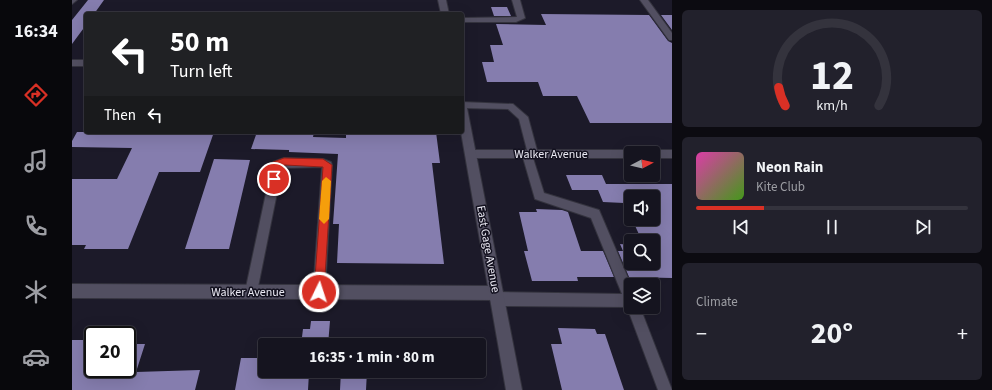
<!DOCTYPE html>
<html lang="en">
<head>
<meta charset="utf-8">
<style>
	body { margin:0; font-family:"Source Sans 3",sans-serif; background:#22212c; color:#f1f3f6; height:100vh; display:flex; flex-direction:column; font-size:15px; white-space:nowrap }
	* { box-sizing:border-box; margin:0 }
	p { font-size:13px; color:#9d9ea4 }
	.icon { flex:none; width:22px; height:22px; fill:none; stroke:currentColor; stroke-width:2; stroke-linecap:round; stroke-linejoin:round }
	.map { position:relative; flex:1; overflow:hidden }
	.panel { display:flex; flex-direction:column; gap:10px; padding:10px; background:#0c0b11; width:320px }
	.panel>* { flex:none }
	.guide { position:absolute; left:12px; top:12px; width:380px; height:122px; border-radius:4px; box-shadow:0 4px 16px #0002,0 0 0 1px #34333d; background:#202124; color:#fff; overflow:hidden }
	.needle { width:26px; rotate:83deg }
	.fabs { position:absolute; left:552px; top:146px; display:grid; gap:8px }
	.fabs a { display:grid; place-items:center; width:36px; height:36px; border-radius:4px; background:#15141f; box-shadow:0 4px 16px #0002,0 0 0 1px #34333d; font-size:20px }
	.speed { position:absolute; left:12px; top:326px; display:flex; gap:8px; font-size:20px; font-weight:700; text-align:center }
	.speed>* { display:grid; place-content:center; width:52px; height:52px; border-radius:50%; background:#15141f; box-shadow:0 4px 16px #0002,0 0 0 1px #34333d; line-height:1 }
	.speed .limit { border:2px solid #111; border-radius:6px; background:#fff; color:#111 }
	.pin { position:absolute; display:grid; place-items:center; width:34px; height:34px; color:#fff; margin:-17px; border:2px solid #fff; border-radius:50%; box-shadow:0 1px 4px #0007 }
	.me { position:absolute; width:44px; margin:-22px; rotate:4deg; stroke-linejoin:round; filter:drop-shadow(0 0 3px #0008) }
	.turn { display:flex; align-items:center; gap:14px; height:84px; padding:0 20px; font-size:18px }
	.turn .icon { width:52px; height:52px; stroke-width:2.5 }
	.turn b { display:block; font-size:28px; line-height:34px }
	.then { display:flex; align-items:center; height:38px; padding:0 20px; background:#0003; gap:8px; font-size:15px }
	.big { font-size:30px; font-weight:700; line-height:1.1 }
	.panel .tile { flex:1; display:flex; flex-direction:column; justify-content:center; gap:6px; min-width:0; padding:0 14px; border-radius:6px; background:#22212c }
	.panel .dial { align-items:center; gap:0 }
	.dial svg { height:104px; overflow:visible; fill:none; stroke:#34333d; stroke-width:7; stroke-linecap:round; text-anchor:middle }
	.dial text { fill:#f1f3f6; stroke:none }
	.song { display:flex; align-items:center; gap:12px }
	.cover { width:48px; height:48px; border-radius:6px; background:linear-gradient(135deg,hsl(320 70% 55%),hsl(100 70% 35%)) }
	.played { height:4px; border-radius:2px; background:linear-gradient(90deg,#d93025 25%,#34333d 25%) }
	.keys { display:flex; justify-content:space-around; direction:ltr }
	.heat { display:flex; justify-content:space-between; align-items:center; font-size:22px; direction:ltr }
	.trip { position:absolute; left:186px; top:338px; width:228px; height:40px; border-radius:4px; background:#15141f; box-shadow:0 4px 16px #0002,0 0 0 1px #34333d; font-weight:700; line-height:40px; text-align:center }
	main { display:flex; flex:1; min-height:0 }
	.menu { display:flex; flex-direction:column; width:72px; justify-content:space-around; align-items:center; background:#08080c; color:#9d9ea4 }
	.menu .icon { width:28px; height:28px }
	.menu .on { color:#d93025 }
	.menu b { font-size:18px; color:#f1f3f6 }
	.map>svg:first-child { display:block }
	.building { fill:#857dae }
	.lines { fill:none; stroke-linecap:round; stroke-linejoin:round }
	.service-casing { stroke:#34333e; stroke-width:2 }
	.minor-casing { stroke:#34333e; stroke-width:2 }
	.tertiary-casing { stroke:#34333e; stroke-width:2 }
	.secondary-casing { stroke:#34333e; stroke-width:2 }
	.service { fill:#524f61; fill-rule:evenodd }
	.minor { fill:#524f61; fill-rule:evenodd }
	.tertiary { fill:#524f61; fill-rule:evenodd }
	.secondary { fill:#524f61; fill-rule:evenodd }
	.route { fill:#d93025; stroke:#8d1f18 }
	.slow { fill:#f59e0b }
	.labels { text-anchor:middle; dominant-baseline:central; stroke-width:3; stroke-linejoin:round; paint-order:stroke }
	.street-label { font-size:12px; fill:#eae9f3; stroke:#13111f }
</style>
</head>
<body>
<main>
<nav class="menu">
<b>16:34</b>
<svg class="icon on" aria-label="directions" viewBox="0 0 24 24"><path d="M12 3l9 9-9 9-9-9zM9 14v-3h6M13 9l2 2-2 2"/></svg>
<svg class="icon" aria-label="music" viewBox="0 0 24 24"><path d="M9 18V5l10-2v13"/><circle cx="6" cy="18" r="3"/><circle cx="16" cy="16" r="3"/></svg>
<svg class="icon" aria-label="phone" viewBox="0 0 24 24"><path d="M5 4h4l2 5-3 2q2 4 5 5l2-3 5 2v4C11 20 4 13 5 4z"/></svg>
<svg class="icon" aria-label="climate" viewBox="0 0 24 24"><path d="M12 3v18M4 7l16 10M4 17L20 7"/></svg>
<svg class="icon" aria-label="car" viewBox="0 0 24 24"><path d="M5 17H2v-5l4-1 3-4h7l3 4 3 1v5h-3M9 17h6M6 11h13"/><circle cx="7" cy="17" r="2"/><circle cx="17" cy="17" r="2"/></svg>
</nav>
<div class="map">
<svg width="600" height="390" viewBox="0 0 600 390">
	<rect width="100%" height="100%" fill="#1c1a29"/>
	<!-- building -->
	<path class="building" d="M16 0H32L22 14H14V25L0 44V20Z
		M419 7H435L439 16H422Z
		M469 14 577 15 596 41 600 43V123H518L505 96H471L466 82H415L410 62H422L418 45H431L424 24 474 25Z
		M589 15H600V30Z
		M5 132H142L128 172H87L56 249H12L14 245H0V179H45L60 148 0 147V141Z
		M185 132H242L241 137 274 138V132H364L368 163H360L372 264 265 263 267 224H261L266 154 217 152V150L179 149Z
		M142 159 178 160 157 249H113Z
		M494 175H530L534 184H600V278L557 277 546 251H551L548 244 559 245V263H581V241H570L560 219H581V197H559V217L552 203 531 202 526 190H500Z
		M464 209 490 210 496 212 509 251H531L542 277H505L506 281H460L452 251H456L447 212H465Z
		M239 321H258L256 345H229L231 329H238Z
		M486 328 523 329 525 334H533L552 390H490L479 344H490Z
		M271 339H290L291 345H270Z
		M0 340H17L15 344H21V369H55V344H73L64 372 128 370 123 390H0Z
		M340 341 359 342V344L394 345H336H340Z
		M169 358H193V371H223V373H237L236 390H163Z
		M269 371H295L294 390H268Z
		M337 371H398V375H346V373H337Z"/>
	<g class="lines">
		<defs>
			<path id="service" d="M440 0H448L453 18 444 22H390V18L445 17Z
				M568 0H576L600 33V40H597Z
				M390 102 441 104 456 117 466 154 461 158 472 193 527 210 559 285V307H568L600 390H586L555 307 425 306 420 304 418 299 420 294 425 292 550 294 519 218 463 199 450 154 455 150 447 119 436 109 390 108Z
				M212 158 251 159 259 162 260 165 253 292 252 297 247 298 242 297 241 292 250 167 210 168 185 292 184 297 179 298 174 297 173 292 200 165 201 162Z"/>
			<path id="minor" d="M0 0H5L0 4Z
				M0 60H14V66H0Z
				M399 150H559L564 153H559V158H399L395 157 393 154 395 151Z
				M581 150H600V158H581V153H576Z"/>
			<path id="tertiary" d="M0 284 424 286 429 288 431 293 429 298 424 300 0 298Z"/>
			<path id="secondary" d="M366 0H374L377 14H369Z
				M390 104 395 108 450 390H434L389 132Z"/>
		</defs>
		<!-- service casing -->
		<use href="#service" class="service-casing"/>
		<!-- minor casing -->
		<use href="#minor" class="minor-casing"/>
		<!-- tertiary casing -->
		<use href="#tertiary" class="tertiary-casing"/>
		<!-- secondary casing -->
		<use href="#secondary" class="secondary-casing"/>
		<!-- service -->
		<use href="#service" class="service"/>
		<!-- minor -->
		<use href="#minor" class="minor"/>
		<!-- tertiary -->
		<use href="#tertiary" class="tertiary"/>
		<!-- secondary -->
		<use href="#secondary" class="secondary"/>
	</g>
	<!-- route -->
	<path class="route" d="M212 158 251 159 260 165 252 292 251 296 247 297 243 296 242 292 251 167 213 165 208 167 205 182H199L197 179 201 162Z"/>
	<!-- slow -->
	<path class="slow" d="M254 177 259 181 257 219 252 224 247 219 250 181Z"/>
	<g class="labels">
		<!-- street labels -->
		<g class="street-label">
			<text x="479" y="154">Walker Avenue</text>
			<text transform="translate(416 249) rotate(80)">East Gage Avenue</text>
			<text x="176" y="292">Walker Avenue</text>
		</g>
	</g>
</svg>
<div class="fabs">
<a><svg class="needle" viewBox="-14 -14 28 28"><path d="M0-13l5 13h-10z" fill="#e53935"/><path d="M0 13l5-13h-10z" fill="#9d9ea4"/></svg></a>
<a><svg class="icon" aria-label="sound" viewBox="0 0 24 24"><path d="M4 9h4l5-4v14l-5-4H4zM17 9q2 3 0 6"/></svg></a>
<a><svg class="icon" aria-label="search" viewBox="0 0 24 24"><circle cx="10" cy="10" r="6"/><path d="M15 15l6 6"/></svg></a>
<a><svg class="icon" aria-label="layers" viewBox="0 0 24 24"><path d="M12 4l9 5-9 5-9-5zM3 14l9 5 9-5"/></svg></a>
</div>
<div class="speed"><div class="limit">20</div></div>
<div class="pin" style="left:202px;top:179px;background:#d93025"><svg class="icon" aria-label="arrive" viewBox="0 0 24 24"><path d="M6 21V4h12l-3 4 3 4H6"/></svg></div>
<svg class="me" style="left:247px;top:292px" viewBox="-20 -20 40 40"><circle r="17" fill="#d93025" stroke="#fff" stroke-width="3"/><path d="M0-11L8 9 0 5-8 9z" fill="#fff"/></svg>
<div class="trip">16:35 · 1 min · 80 m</div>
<div class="guide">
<div class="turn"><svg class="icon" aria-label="left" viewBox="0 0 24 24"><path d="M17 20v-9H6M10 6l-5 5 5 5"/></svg><div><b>50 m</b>Turn left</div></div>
<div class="then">Then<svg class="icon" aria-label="left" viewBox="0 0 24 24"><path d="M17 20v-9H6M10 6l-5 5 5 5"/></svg></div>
</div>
</div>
<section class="panel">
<div class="tile dial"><svg viewBox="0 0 100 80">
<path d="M14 69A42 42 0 1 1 86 69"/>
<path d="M14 69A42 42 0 0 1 9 55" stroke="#d93025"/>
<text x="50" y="56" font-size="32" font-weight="700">12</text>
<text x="50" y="72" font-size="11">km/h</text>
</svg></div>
<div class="tile">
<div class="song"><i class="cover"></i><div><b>Neon Rain</b><p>Kite Club</p></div></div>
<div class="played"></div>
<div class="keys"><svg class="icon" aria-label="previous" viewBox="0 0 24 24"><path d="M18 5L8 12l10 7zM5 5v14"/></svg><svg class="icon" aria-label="pause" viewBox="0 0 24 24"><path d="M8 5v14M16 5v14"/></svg><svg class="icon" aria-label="next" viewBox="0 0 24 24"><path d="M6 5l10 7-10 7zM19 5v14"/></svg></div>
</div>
<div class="tile"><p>Climate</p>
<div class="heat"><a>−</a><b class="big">20°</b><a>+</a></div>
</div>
</section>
</main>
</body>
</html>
